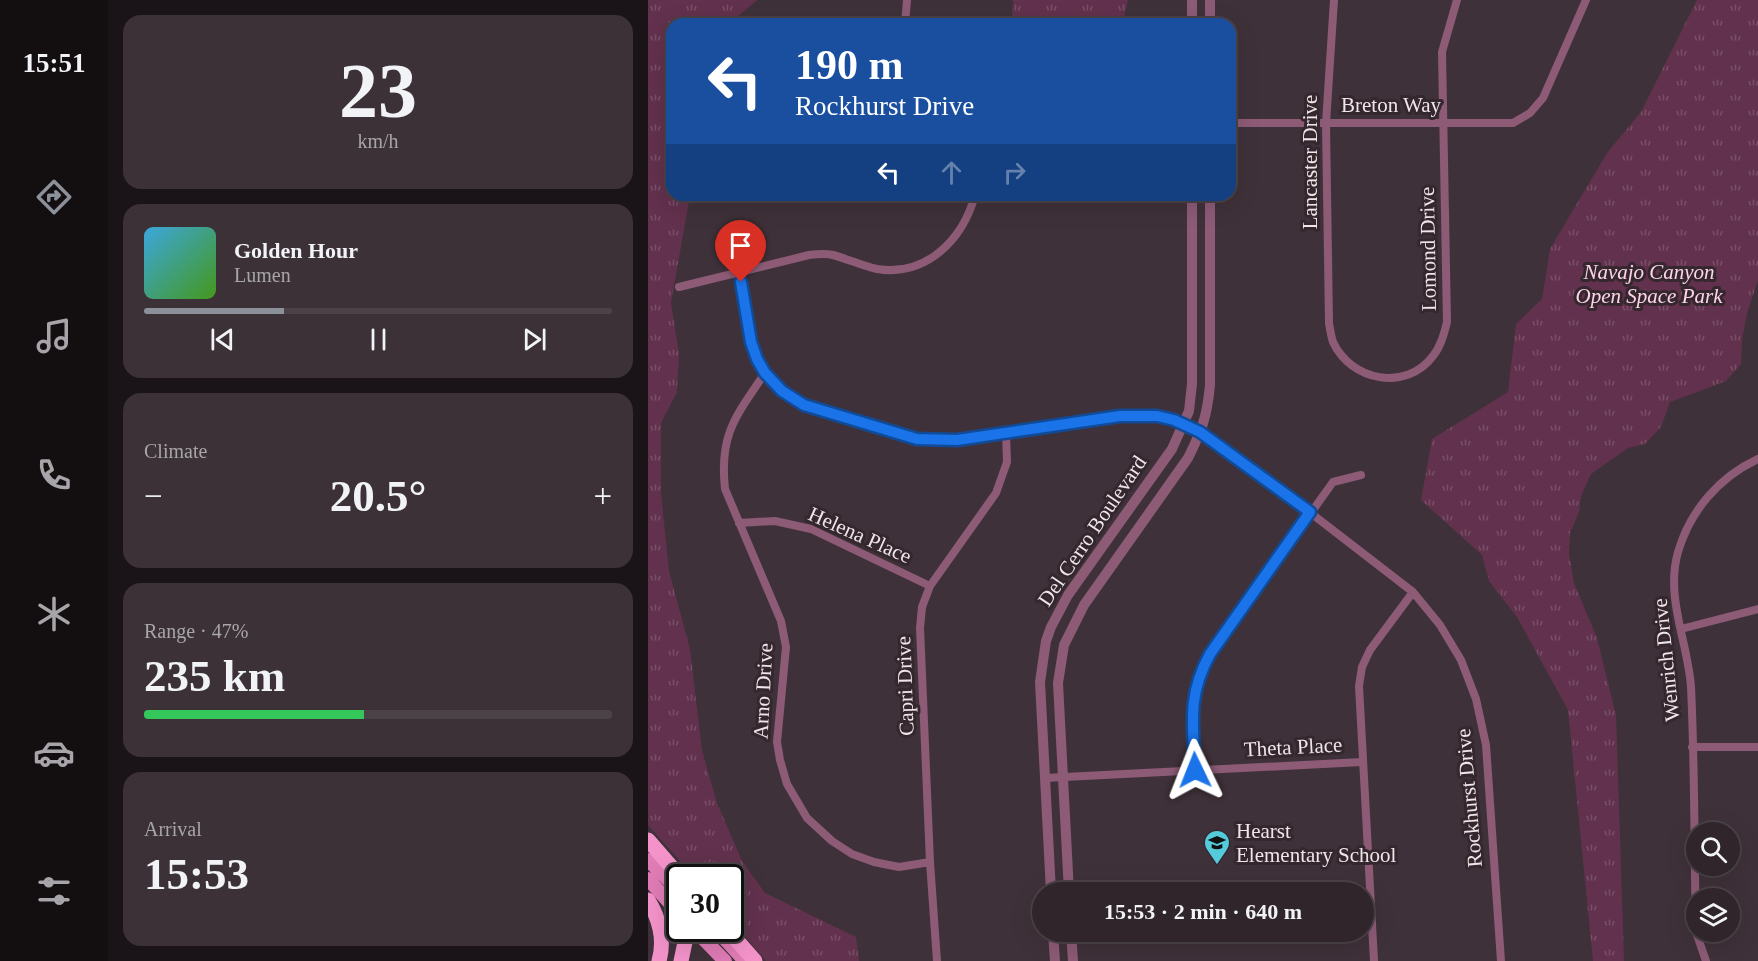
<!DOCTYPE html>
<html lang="en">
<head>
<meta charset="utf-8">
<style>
	body { margin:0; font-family:Georgia,serif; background:#3b3137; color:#f1f3f6; height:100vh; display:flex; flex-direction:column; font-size:22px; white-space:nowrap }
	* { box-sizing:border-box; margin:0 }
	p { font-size:20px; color:#a7a5a9 }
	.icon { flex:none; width:33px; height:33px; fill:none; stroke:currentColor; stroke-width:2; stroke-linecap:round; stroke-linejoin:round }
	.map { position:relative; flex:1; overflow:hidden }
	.drawer { display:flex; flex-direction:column; gap:15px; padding:15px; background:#1a1418; width:540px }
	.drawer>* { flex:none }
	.banner { position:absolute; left:18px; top:18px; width:570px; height:183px; border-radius:18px; box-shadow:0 6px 24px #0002,0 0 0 2px #4a4247; background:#1a4fa0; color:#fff; overflow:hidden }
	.controls { position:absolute; left:1038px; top:822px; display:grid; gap:12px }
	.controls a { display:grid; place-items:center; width:54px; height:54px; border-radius:50%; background:#2f252b; box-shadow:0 6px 24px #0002,0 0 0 2px #4a4247; font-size:30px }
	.speed { position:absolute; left:18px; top:864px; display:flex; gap:12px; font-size:30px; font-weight:700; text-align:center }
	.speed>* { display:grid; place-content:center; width:78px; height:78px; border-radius:50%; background:#2f252b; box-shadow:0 6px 24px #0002,0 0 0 2px #4a4247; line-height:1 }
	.speed .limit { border:3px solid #111; border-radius:9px; background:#fff; color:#111 }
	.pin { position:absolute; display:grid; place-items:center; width:51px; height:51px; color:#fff; margin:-62px -26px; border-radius:50% 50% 50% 0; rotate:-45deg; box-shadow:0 0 6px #0007 }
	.pin .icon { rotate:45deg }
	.me { position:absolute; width:66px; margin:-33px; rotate:358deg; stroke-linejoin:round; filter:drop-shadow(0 0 4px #0008) }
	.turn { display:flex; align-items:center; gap:21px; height:126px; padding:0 30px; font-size:27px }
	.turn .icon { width:78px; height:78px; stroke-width:2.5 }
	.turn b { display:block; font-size:42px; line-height:51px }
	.lanes { display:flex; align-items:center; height:57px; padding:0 30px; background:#0003; justify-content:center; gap:30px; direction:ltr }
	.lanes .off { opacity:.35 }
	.big { font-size:45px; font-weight:700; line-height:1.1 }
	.drawer .tile { flex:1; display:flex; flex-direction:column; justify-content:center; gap:9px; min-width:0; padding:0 21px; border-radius:18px; background:#3b3137 }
	.drawer .dial { align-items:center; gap:0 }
	.dial b { font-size:78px; line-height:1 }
	.song { display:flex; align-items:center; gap:18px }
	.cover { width:72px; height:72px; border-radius:9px; background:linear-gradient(135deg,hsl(200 70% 55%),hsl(100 70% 35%)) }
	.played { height:6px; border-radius:3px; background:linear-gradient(90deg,#8c9099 30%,#4a4247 30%) }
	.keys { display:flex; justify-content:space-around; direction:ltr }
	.heat { display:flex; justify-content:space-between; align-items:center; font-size:33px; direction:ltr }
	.charge { height:9px; border-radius:4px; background:linear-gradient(90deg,#34c759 47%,#4a4247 0) }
	.trip { position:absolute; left:384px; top:882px; width:342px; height:60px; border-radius:30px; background:#2f252b; box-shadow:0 6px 24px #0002,0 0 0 2px #4a4247; font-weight:700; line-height:60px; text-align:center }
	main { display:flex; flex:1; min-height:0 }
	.tab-bar { display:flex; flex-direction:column; width:108px; justify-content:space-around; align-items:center; background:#130f11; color:#a7a5a9 }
	.tab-bar .icon { width:42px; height:42px }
	.tab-bar .active { color:#8c9099 }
	.tab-bar b { font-size:27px; color:#f1f3f6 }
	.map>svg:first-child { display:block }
	.park { fill:url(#park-tufts) }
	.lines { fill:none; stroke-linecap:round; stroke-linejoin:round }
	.minor { stroke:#8d5b76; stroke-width:8 }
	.tertiary { stroke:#8d5b76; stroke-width:10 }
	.primary { stroke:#e07cb6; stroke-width:14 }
	.motorway { stroke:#f493ca; stroke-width:15 }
	.route-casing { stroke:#114b97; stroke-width:15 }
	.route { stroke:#1a73e8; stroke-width:10 }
	.labels { text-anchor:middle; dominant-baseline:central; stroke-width:6; stroke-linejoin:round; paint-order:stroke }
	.street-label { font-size:21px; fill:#efe6ea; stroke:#35272e }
	.park-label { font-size:21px; font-style:italic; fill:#fed4e9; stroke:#35272e }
	.poi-label { font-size:21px; fill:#efe6ea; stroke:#35272e; text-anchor:start }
</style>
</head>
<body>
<main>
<nav class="tab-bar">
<b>15:51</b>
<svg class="icon active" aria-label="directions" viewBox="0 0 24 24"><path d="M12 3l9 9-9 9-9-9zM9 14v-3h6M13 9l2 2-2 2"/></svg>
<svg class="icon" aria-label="music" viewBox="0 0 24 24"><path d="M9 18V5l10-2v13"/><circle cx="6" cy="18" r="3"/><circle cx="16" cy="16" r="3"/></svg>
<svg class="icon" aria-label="phone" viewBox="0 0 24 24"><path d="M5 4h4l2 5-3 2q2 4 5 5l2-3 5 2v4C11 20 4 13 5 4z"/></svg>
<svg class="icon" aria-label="climate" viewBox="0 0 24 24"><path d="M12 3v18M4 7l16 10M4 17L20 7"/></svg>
<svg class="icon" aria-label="car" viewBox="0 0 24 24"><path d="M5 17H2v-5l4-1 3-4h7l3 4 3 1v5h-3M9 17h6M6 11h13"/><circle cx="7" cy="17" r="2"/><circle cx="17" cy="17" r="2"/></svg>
<svg class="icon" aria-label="filters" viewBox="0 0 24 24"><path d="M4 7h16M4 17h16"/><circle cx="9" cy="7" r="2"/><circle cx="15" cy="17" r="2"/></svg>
</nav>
<section class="drawer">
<div class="tile dial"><b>23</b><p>km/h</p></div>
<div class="tile">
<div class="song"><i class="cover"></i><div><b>Golden Hour</b><p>Lumen</p></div></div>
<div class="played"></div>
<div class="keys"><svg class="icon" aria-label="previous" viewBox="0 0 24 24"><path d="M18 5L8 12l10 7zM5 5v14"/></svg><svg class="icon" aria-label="pause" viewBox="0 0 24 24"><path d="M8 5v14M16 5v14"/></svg><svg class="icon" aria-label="next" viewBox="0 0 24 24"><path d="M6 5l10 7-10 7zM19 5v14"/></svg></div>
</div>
<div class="tile"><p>Climate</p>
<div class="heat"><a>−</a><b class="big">20.5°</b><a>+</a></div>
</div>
<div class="tile"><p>Range · 47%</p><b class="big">235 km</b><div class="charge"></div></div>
<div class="tile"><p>Arrival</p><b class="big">15:53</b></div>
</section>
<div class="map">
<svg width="1110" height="961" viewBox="0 0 1110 961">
	<defs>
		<pattern id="park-tufts" width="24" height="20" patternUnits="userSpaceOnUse" patternTransform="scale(1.5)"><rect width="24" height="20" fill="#62314d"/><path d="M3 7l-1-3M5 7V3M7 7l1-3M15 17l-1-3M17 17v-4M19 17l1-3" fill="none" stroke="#794f67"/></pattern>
	</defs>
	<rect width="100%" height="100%" fill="#3f3139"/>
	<!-- park -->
	<path class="park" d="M0 0H109L81 24H24V195H42L23 303 31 354 29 392 13 423V494L21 571 42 649 54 751 69 803 94 861 117 893 208 937 211 961H118L83 920 82 878 46 877 0 825Z
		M365 0H480L476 18 471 24H364Z
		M1049 0H1110V280L1099 313 1094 340 1093 364 1078 381 1022 402 1013 427 997 444 980 448 943 474 933 496 931 512 922 533 921 554 926 583 949 638 968 715 976 961H945L920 710 869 617 841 581 834 555 773 500 784 439 860 392 868 324 894 299 902 249 959 153 993 112Z"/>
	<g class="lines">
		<!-- minor -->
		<path class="minor" d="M686 0 678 123 681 323C682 329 683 336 685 342 703 381 758 392 785 356 793 346 796 334 799 322L794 52 809 0
			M257 24 259 0
			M582 123H865L882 113 895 98 938 0
			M91 271 103 342 109 359 117 373 134 391 156 405 269 439 309 440 473 416H509L526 420 563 439 651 504 765 592 792 625 813 660 828 699 838 745 853 961
			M31 287 161 255C169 254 177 253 185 255 200 259 214 266 229 269 279 277 315 239 327 195
			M117 373C88 416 71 434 77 489L133 621 138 647 129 742 132 760 139 784 159 818 184 841 204 854 226 862 251 867 282 862
			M91 523 127 521 163 529 282 586
			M1033 629 1110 609
			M1044 747H1110
			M547 770C545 724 539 696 562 654L685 482 713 475
			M397 778 714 762
			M289 961 282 862 272 628 274 607 282 586 348 493 359 462 358 433
			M726 961 711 686 714 667 722 650 765 592
			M1058 961 1048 932C1046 851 1047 769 1043 687 1040 643 1017 597 1030 552 1042 511 1071 477 1110 459"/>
		<!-- tertiary -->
		<path class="tertiary" d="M544 0V24
			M562 0V24
			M403 892 392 682 398 641 403 627 420 595 524 449 541 411 544 384V195
			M421 892 410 683 416 645 436 605 540 458C554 430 559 417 562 385V195
			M405 932 407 961
			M423 932 425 961"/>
		<!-- primary -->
		<path class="primary" d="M0 860 32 891
			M0 879 32 914
			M45 928 77 961
			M67 928 97 961"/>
		<!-- motorway -->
		<path class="motorway" d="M0 840 33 878
			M0 900C11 918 17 940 11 961
			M78 928 107 961
			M33 961 40 928"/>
	</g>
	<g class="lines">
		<defs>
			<path id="route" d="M93 282 103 342 109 359 117 373 134 391 156 405 269 439 309 440 472 416H509L526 420 552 432 662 512 562 654C539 696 545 724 547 770"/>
		</defs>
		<!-- route casing -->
		<use href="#route" class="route-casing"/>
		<!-- route -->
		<use href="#route" class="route"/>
	</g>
	<!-- icons -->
	<defs>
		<symbol id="school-pin" viewBox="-11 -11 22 30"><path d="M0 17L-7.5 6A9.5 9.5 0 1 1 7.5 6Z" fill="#53cbda" stroke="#35272e"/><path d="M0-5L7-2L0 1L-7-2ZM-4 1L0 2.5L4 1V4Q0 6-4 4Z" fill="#111"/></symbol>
	</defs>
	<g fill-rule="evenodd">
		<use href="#school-pin" x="554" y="828" width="30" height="40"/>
	</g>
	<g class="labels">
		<!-- street labels -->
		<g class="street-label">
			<text x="743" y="105">Breton Way</text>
			<text transform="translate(662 162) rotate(-90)">Lancaster Drive</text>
			<text transform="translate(780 249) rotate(-91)">Lomond Drive</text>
			<text transform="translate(444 531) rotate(-56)">Del Cerro Boulevard</text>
			<text transform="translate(212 535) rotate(24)">Helena Place</text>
			<text transform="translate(1018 660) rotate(-96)">Wenrich Drive</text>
			<text transform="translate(257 686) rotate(-92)">Capri Drive</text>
			<text transform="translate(115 691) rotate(-87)">Arno Drive</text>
			<text transform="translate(645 747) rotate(-3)">Theta Place</text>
			<text transform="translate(821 798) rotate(-95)">Rockhurst Drive</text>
		</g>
		<!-- park labels -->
		<g class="park-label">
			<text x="1001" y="272">Navajo Canyon<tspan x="1001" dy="24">Open Space Park</tspan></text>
		</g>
		<!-- poi labels -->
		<g class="poi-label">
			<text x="588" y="831">Hearst<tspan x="588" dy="24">Elementary School</tspan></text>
		</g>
	</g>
</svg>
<div class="controls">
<a><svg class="icon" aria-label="search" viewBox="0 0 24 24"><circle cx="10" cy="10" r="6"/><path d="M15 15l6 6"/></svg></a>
<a><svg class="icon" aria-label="layers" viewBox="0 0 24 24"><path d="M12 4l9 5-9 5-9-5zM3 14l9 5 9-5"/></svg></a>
</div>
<div class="speed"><div class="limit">30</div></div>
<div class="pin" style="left:93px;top:282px;background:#d93025"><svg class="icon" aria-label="arrive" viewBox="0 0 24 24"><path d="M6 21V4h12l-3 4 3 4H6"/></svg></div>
<svg class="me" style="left:547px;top:770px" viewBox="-20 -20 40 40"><path d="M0-17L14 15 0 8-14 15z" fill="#1a73e8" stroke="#fff" stroke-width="4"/></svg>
<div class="trip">15:53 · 2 min · 640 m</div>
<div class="banner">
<div class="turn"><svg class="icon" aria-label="left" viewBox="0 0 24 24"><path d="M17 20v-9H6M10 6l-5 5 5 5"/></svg><div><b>190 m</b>Rockhurst Drive</div></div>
<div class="lanes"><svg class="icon" aria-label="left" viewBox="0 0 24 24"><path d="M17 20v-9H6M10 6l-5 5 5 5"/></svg><svg class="icon off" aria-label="ahead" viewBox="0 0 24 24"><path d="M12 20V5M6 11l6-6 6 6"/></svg><svg class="icon off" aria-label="right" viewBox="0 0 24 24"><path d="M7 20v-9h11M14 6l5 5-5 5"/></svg></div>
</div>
</div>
</main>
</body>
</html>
